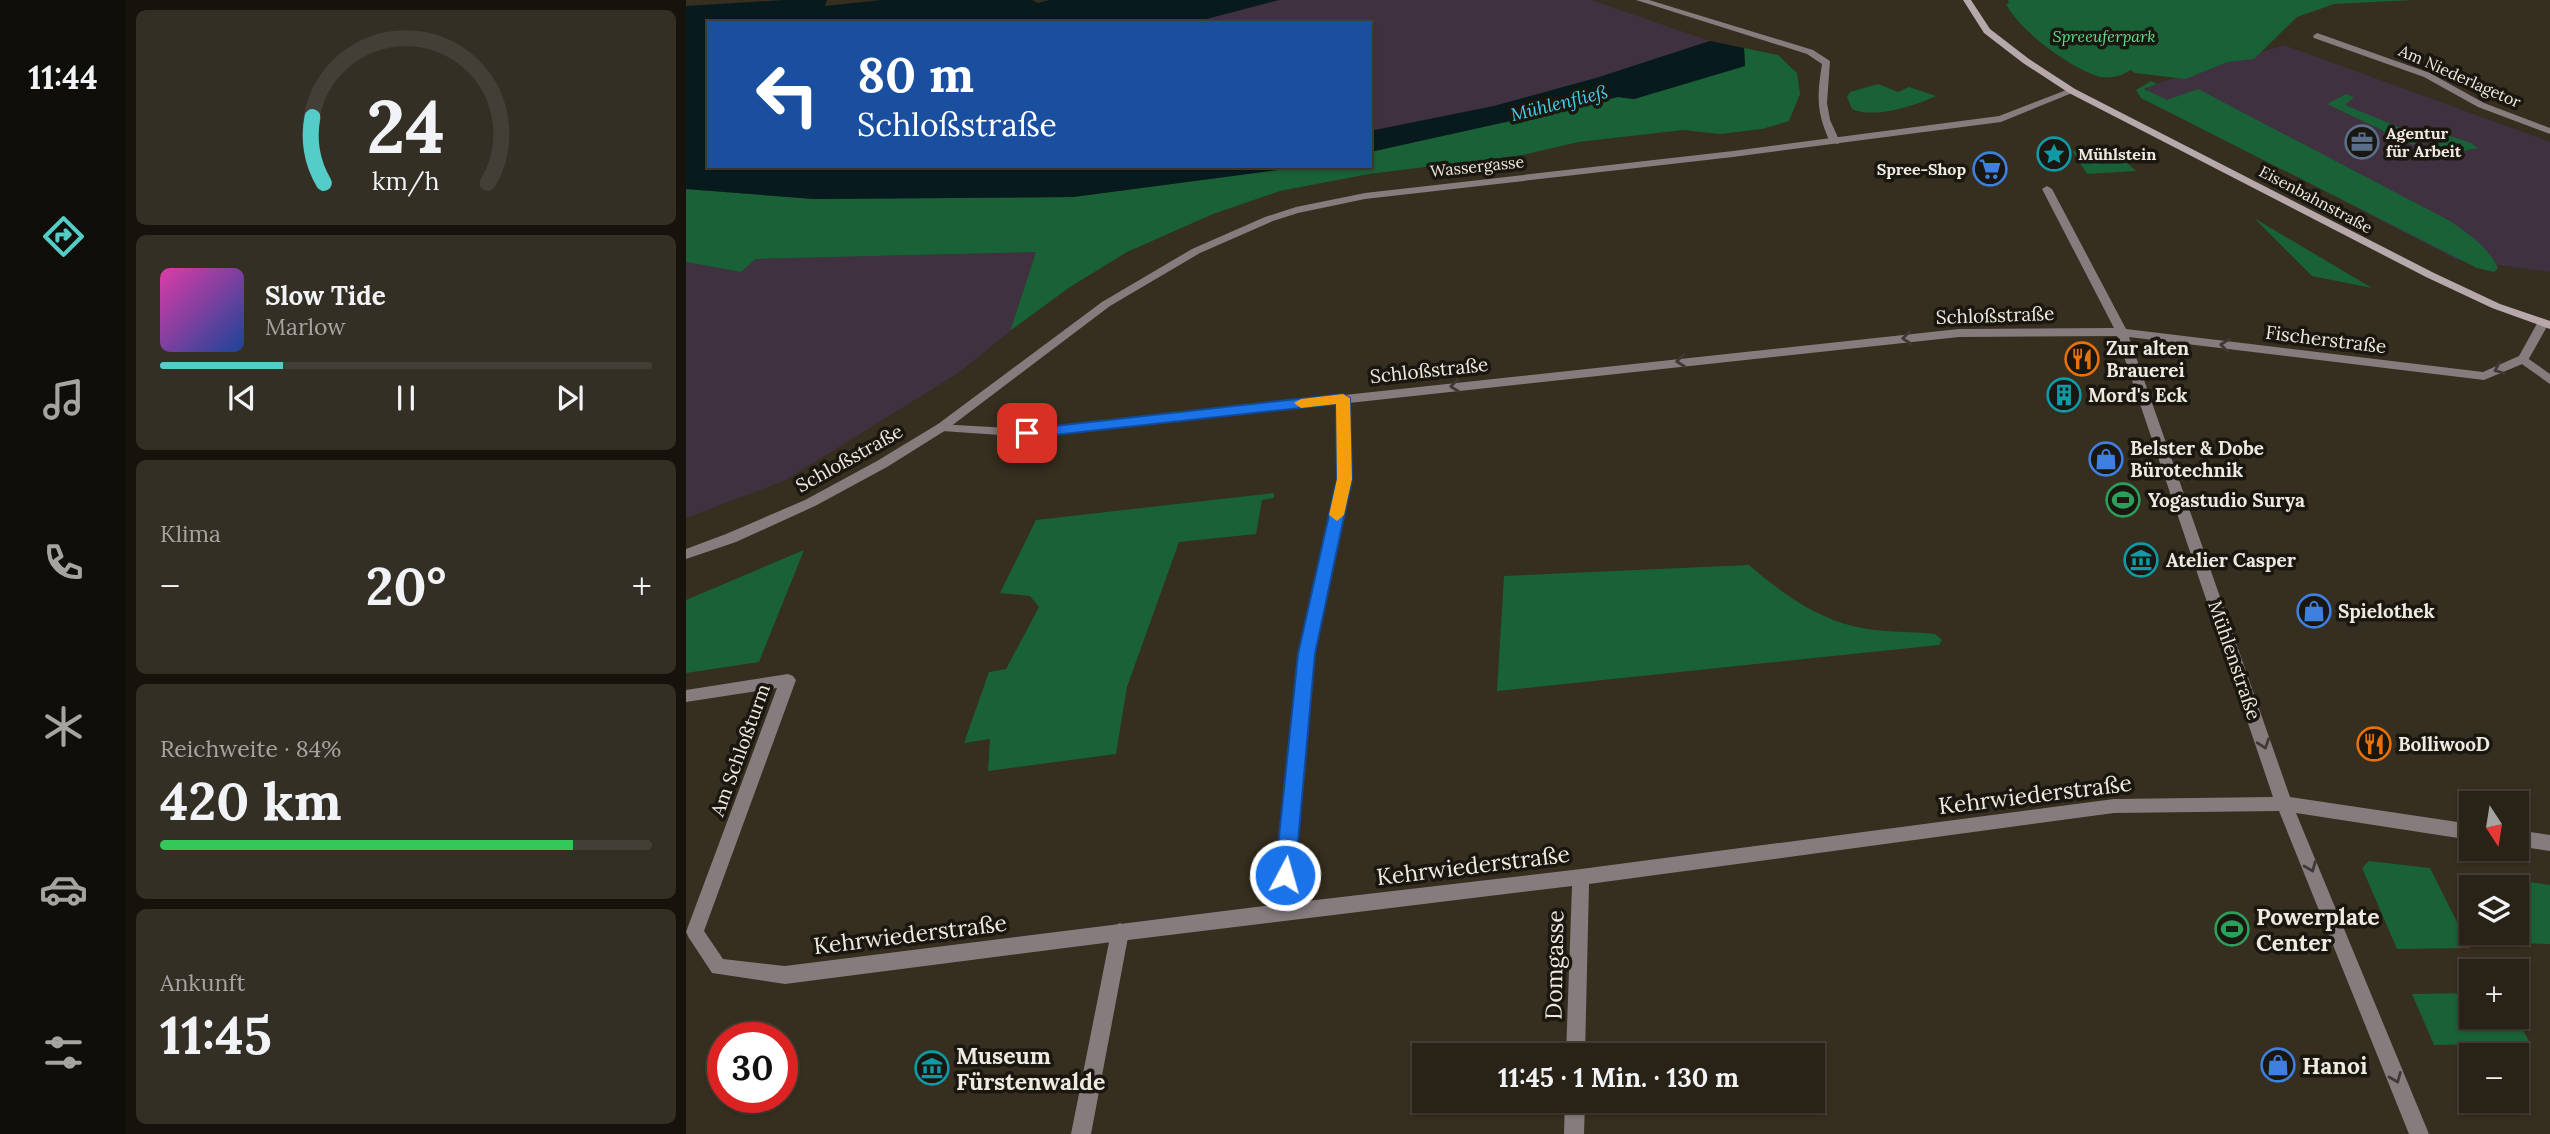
<!DOCTYPE html>
<html lang="de">
<head>
<meta charset="utf-8">
<style>
	body { margin:0; font-family:Lora,serif; background:#342f24; color:#f1f3f6; height:100vh; display:flex; flex-direction:column; font-size:26px; white-space:nowrap }
	* { box-sizing:border-box; margin:0 }
	p { font-size:23px; color:#a5a4a1 }
	.icon { flex:none; width:38px; height:38px; fill:none; stroke:currentColor; stroke-width:2; stroke-linecap:round; stroke-linejoin:round }
	.map { position:relative; flex:1; overflow:hidden }
	.details { display:flex; flex-direction:column; gap:10px; padding:10px; background:#16130d; width:560px }
	.details>* { flex:none }
	.banner { position:absolute; left:21px; top:21px; width:665px; height:147px; border-radius:0px; box-shadow:0 2px 5px #0004,0 0 0 2px #443f36; background:#1a4fa0; color:#fff; overflow:hidden }
	.needle { width:46px; rotate:168deg }
	.tools { position:absolute; left:1773px; top:791px; display:grid; gap:14px }
	.tools a { display:grid; place-items:center; width:70px; height:70px; border-radius:0px; background:#282217; box-shadow:0 2px 5px #0004,0 0 0 2px #443f36; font-size:35px }
	.speed { position:absolute; left:21px; top:1022px; display:flex; gap:14px; font-size:35px; font-weight:700; text-align:center }
	.speed>* { display:grid; place-content:center; width:91px; height:91px; border-radius:50%; background:#282217; box-shadow:0 2px 5px #0004,0 0 0 2px #443f36; line-height:1 }
	.speed .limit { border:10px solid #d22; background:#fff; color:#111 }
	.pin { position:absolute; display:grid; place-items:center; width:60px; height:60px; color:#fff; margin:-30px; border-radius:14px; box-shadow:0 4px 10px #0006 }
	.me { position:absolute; width:77px; margin:-38px; rotate:6deg; stroke-linejoin:round; filter:drop-shadow(0 0 5px #0008) }
	.turn { display:flex; align-items:center; gap:24px; height:147px; padding:0 35px; font-size:32px }
	.turn .icon { width:91px; height:91px; stroke-width:2.5 }
	.turn b { display:block; font-size:49px; line-height:60px }
	.big { font-size:52px; font-weight:800; line-height:1.1 }
	.details .card { flex:1; display:flex; flex-direction:column; justify-content:center; gap:10px; min-width:0; padding:0 24px; border-radius:10px; background:#342f24 }
	.details .dial { align-items:center; gap:0 }
	.dial svg { height:182px; overflow:visible; fill:none; stroke:#443f36; stroke-width:7; stroke-linecap:round; text-anchor:middle }
	.dial text { fill:#f1f3f6; stroke:none }
	.song { display:flex; align-items:center; gap:21px }
	.cover { width:84px; height:84px; border-radius:10px; background:linear-gradient(135deg,hsl(320 70% 55%),hsl(220 70% 35%)) }
	.played { height:7px; border-radius:4px; background:linear-gradient(90deg,#54cdc8 25%,#443f36 25%) }
	.keys { display:flex; justify-content:space-around; direction:ltr }
	.heat { display:flex; justify-content:space-between; align-items:center; font-size:38px; direction:ltr }
	.charge { height:10px; border-radius:5px; background:linear-gradient(90deg,#34c759 84%,#443f36 0) }
	.trip { position:absolute; left:726px; top:1043px; width:413px; height:70px; border-radius:0px; background:#282217; box-shadow:0 2px 5px #0004,0 0 0 2px #443f36; font-weight:800; line-height:70px; text-align:center }
	main { display:flex; flex:1; min-height:0 }
	.tab-bar { display:flex; flex-direction:column; width:126px; justify-content:space-around; align-items:center; background:#100e09; color:#a5a4a1 }
	.tab-bar .icon { width:49px; height:49px }
	.tab-bar .on { color:#54cdc8 }
	.tab-bar b { font-size:32px; color:#f1f3f6 }
	.map>svg:first-child { display:block }
	.commercial { fill:#3f313f }
	.green { fill:#196137 }
	.water { fill:#071a1e }
	.lines { fill:none; stroke-linecap:round; stroke-linejoin:round }
	.service { fill:#867c7e; fill-rule:evenodd }
	.minor { fill:#867c7e; fill-rule:evenodd }
	.tertiary { fill:#867c7e; fill-rule:evenodd }
	.secondary { fill:#b7a8ab; fill-rule:evenodd }
	.oneway { stroke:#403a36 }
	.route { fill:#1a73e8; stroke:#114b97; stroke-width:2 }
	.slow { fill:#f59e0b }
	.labels { text-anchor:middle; dominant-baseline:central; stroke-width:7; stroke-linejoin:round; paint-order:stroke }
	.far-park-label { font-size:16px; font-style:italic; fill:#5fde8f; stroke:#1a1710 }
	.far-street-label { font-size:16px; fill:#efeae1; stroke:#1a1710 }
	.far-poi-label { font-size:16px; font-weight:bold; fill:#efeae1; stroke:#1a1710; text-anchor:start }
	.far-water-label { font-size:18px; font-style:italic; fill:#40d6f3; stroke:#1a1710 }
	.street-label { font-size:19px; fill:#efeae1; stroke:#1a1710 }
	.poi-label { font-size:19px; font-weight:bold; fill:#efeae1; stroke:#1a1710; text-anchor:start }
	.near-street-label { font-size:23px; fill:#efeae1; stroke:#1a1710 }
	.near-poi-label { font-size:23px; font-weight:bold; fill:#efeae1; stroke:#1a1710; text-anchor:start }
</style>
</head>
<body>
<main>
<nav class="tab-bar">
<b>11:44</b>
<svg class="icon on" aria-label="directions" viewBox="0 0 24 24"><path d="M12 3l9 9-9 9-9-9zM9 14v-3h6M13 9l2 2-2 2"/></svg>
<svg class="icon" aria-label="music" viewBox="0 0 24 24"><path d="M9 18V5l10-2v13"/><circle cx="6" cy="18" r="3"/><circle cx="16" cy="16" r="3"/></svg>
<svg class="icon" aria-label="phone" viewBox="0 0 24 24"><path d="M5 4h4l2 5-3 2q2 4 5 5l2-3 5 2v4C11 20 4 13 5 4z"/></svg>
<svg class="icon" aria-label="climate" viewBox="0 0 24 24"><path d="M12 3v18M4 7l16 10M4 17L20 7"/></svg>
<svg class="icon" aria-label="car" viewBox="0 0 24 24"><path d="M5 17H2v-5l4-1 3-4h7l3 4 3 1v5h-3M9 17h6M6 11h13"/><circle cx="7" cy="17" r="2"/><circle cx="17" cy="17" r="2"/></svg>
<svg class="icon" aria-label="filters" viewBox="0 0 24 24"><path d="M4 7h16M4 17h16"/><circle cx="9" cy="7" r="2"/><circle cx="15" cy="17" r="2"/></svg>
</nav>
<section class="details">
<div class="card dial"><svg viewBox="0 0 100 80">
<path d="M14 69A42 42 0 1 1 86 69"/>
<path d="M14 69A42 42 0 0 1 9 40" stroke="#54cdc8"/>
<text x="50" y="56" font-size="32" font-weight="700">24</text>
<text x="50" y="72" font-size="11">km/h</text>
</svg></div>
<div class="card">
<div class="song"><i class="cover"></i><div><b>Slow Tide</b><p>Marlow</p></div></div>
<div class="played"></div>
<div class="keys"><svg class="icon" aria-label="previous" viewBox="0 0 24 24"><path d="M18 5L8 12l10 7zM5 5v14"/></svg><svg class="icon" aria-label="pause" viewBox="0 0 24 24"><path d="M8 5v14M16 5v14"/></svg><svg class="icon" aria-label="next" viewBox="0 0 24 24"><path d="M6 5l10 7-10 7zM19 5v14"/></svg></div>
</div>
<div class="card"><p>Klima</p>
<div class="heat"><a>−</a><b class="big">20°</b><a>+</a></div>
</div>
<div class="card"><p>Reichweite · 84%</p><b class="big">420 km</b><div class="charge"></div></div>
<div class="card"><p>Ankunft</p><b class="big">11:45</b></div>
</section>
<div class="map">
<svg width="1864" height="1134" viewBox="0 0 1864 1134">
	<rect width="100%" height="100%" fill="#362e1f"/>
	<!-- commercial -->
	<path class="commercial" d="M593 0H905L1024 41 910 78 808 106 684 131V23H505Z
		M1598 45 1864 142V272L1769 259 1474 105 1459 87Z
		M350 252 324 331 274 372 98 481 0 518V262L55 272 70 259Z"/>
	<!-- green -->
	<path class="green" d="M1322 0H1728L1648 4 1611 17 1568 59 1542 62 1499 79 1449 73 1444 70C1435 77 1420 80 1408 75 1380 64 1334 31 1320 4L1323 3Z
		M1058 48 1092 55 1111 73 1114 94 1103 121 1076 129 1034 134 997 130 892 142 837 155 683 174 594 191 527 214 441 252 384 287 324 331 350 252 70 259 55 272 0 262V189L128 199 387 197 621 166H684V152L932 97 948 99 1059 66Z
		M1465 81 1471 84 1458 89 1481 100 1512 89 1764 221C1784 235 1801 246 1812 268L1808 272 1791 268 1455 98 1450 90Z
		M1192 84 1212 92 1223 87 1250 96C1228 106 1189 119 1166 109L1161 97 1164 92Z
		M1660 94 1668 97 1659 105 1727 133 1744 127 1751 132 1727 145 1641 104Z
		M1758 134 1785 143 1792 148 1767 153 1743 144Z
		M1403 146 1426 149 1450 171 1401 174 1387 152 1391 148Z
		M1568 218 1686 288 1626 276Z
		M588 493V498L576 500 570 534 493 542 441 687 430 754 302 771 304 739 278 743 303 672 320 669 353 607 344 596 314 593 350 520Z
		M118 550 73 662 0 673V600Z
		M1063 565C1093 591 1127 616 1167 626 1193 633 1222 631 1249 634L1256 640 1253 645 811 691 818 576Z
		M1683 861 1744 868 1784 948 1711 949 1676 868Z
		M1792 874 1864 885V944L1830 943 1824 933H1830V887H1799Z
		M1785 993V1017H1830L1844 1043 1748 1045 1726 994Z"/>
	<!-- water -->
	<path class="water" d="M99 0H141L139 6 196 0H346L352 3 363 0H593L505 23H23V166H621L387 197 128 199 0 189V6Z
		M1024 41 1058 48 1059 66 948 99 932 97 684 152V131L808 106 910 78Z"/>
	<g class="lines">
		<!-- service -->
		<path class="service" d="M1837 355 1864 374V384L1833 362 1831 359Z
			M434 923 440 926 443 932 405 1134H385L425 932 428 926Z"/>
		<!-- minor -->
		<path class="minor" d="M950 0H963L1127 50 1144 61 1141 103 1144 120 1154 142 1152 144 1144 142C1130 112 1131 96 1136 64L1121 54Z
			M1631 33 1744 73 1798 103 1864 128V134L1792 107 1738 77 1628 38 1627 36Z
			M1361 186 1366 189 1440 329 1797 372 1833 356 1853 320H1861L1863 323 1841 362 1798 380 1443 337 1604 797 1785 824V840L1610 813 1743 1134H1723L1593 811 1428 813 903 884 899 1055H880L886 886 434 941 99 984 26 973 3 938 0 932 91 688 0 702V690L102 674 107 676 110 680 18 931 37 959 99 966 586 905 613 654 651 479V404L341 437 256 431 250 427 252 424 341 429 1273 329 1428 328 1356 189ZM1431 336 1587 797 1428 799 895 869 604 903 627 654 665 479 663 403 1273 337Z
			M1830 830 1864 835V851L1830 846Z
			M879 1101H899L898 1134H878Z"/>
		<!-- tertiary -->
		<path class="tertiary" d="M1383 89 1391 91 1315 122 1047 157 679 199 612 213 587 221 514 253 424 306 260 430 201 467 129 506 50 542 0 559V549L40 534 119 500 191 461 252 424 416 302 506 249 579 217 610 207 679 193 1047 151 1313 116Z"/>
		<!-- secondary -->
		<path class="secondary" d="M1277 0H1285L1304 29 1343 59 1389 89 1748 273 1814 304 1864 321V329L1806 308 1740 277 1383 93 1337 63 1298 33Z"/>
	</g>
	<!-- one-way arrows -->
	<defs><path id="oneway-chevron" d="M-2-3.5L2.5 0L-2 3.5" fill="none" stroke-width="1.6" stroke-linecap="round" stroke-linejoin="round" transform="scale(1.75)"/></defs>
	<g class="oneway">
		<use href="#oneway-chevron" transform="translate(1221 338) rotate(174)"/>
		<use href="#oneway-chevron" transform="translate(1539 345) rotate(-173)"/>
		<use href="#oneway-chevron" transform="translate(995 361) rotate(174)"/>
		<use href="#oneway-chevron" transform="translate(1813 369) rotate(157)"/>
		<use href="#oneway-chevron" transform="translate(769 386) rotate(174)"/>
		<use href="#oneway-chevron" transform="translate(1578 744) rotate(71)"/>
		<use href="#oneway-chevron" transform="translate(1625 867) rotate(68)"/>
		<use href="#oneway-chevron" transform="translate(1710 1078) rotate(68)"/>
	</g>
	<!-- route -->
	<path class="route" d="M657 394 664 398 666 479 629 654 609 875 606 881 599 884 592 881 589 875 612 654 651 479 650 404 341 438 334 433 341 429Z"/>
	<!-- slow -->
	<path class="slow" d="M657 394 664 398 666 479 658 515 651 521 643 515 651 479 650 404 615 408 608 403 615 399Z"/>
	<!-- icons -->
	<defs>
		<symbol id="office-ring" viewBox="-11 -11 22 22"><circle r="9.5" fill="#1a1710" stroke="#5c6f8a" stroke-width="1.5"/><path d="M-6-3h4V-5.5h4V-3h4V5H-6ZM-1-4.5V-3h2v-1.5ZM-6 0V1H6V0Z" fill="#5c6f8a"/></symbol>
		<symbol id="sight-ring" viewBox="-11 -11 22 22"><circle r="9.5" fill="#1a1710" stroke="#0f9aa8" stroke-width="1.5"/><path d="M0-6L1.8-2.2L6-1.7L2.9 1.2L3.7 5.4L0 3.3L-3.7 5.4L-2.9 1.2L-6-1.7L-1.8-2.2Z" fill="#0f9aa8"/></symbol>
		<symbol id="supermarket-ring" viewBox="-11 -11 22 22"><circle r="9.5" fill="#1a1710" stroke="#3f7fe0" stroke-width="1.5"/><path d="M-6-5.5h2.5l.6 2H6L4.5 2H-2.5L-4.4-4H-6ZM-1.5 3.2a1.3 1.3 0 1 0 .1 0ZM3 3.2a1.3 1.3 0 1 0 .1 0Z" fill="#3f7fe0"/></symbol>
		<symbol id="restaurant-ring" viewBox="-11 -11 22 22"><circle r="9.5" fill="#1a1710" stroke="#e8710a" stroke-width="1.5"/><path d="M-5-6h1v4h1v-4h1v4h1v-4h1v5L-1.5 .5V6h-2V.5L-5-1ZM5-6V6H3V1.5H1.5Q1.5-4 5-6Z" fill="#e8710a"/></symbol>
		<symbol id="building-ring" viewBox="-11 -11 22 22"><circle r="9.5" fill="#1a1710" stroke="#0f9aa8" stroke-width="1.5"/><path d="M-4-6H4V6H1V3H-1V6H-4ZM-2.5-4.3h1.7v1.8h-1.7ZM.8-4.3h1.7v1.8H.8ZM-2.5-1h1.7V.8h-1.7ZM.8-1h1.7V.8H.8Z" fill="#0f9aa8"/></symbol>
		<symbol id="shop-ring" viewBox="-11 -11 22 22"><circle r="9.5" fill="#1a1710" stroke="#3f7fe0" stroke-width="1.5"/><path d="M-5-2.5h2.3a2.7 3.5 0 0 1 5.4 0H5L5.5 6h-11ZM-1.5-2.5h3a1.5 2.3 0 0 0-3 0Z" fill="#3f7fe0"/></symbol>
		<symbol id="stadium-ring" viewBox="-11 -11 22 22"><circle r="9.5" fill="#1a1710" stroke="#2e9e5b" stroke-width="1.5"/><path d="M0-5a6.5 5 0 1 0 0 10a6.5 5 0 1 0 0-10ZM-3.5-1.8h7v3.6h-7Z" fill="#2e9e5b"/></symbol>
		<symbol id="museum-ring" viewBox="-11 -11 22 22"><circle r="9.5" fill="#1a1710" stroke="#0f9aa8" stroke-width="1.5"/><path d="M0-6L6-3V-2H-6V-3ZM-5-1h2V3h-2ZM-1-1h2V3h-2ZM3-1h2V3H3ZM-6 4H6V6H-6Z" fill="#0f9aa8"/></symbol>
	</defs>
	<g fill-rule="evenodd">
		<use href="#office-ring" x="1657" y="123" width="38" height="38"/>
		<use href="#sight-ring" x="1349" y="135" width="38" height="38"/>
		<use href="#supermarket-ring" x="1285" y="150" width="38" height="38"/>
		<use href="#restaurant-ring" x="1377" y="340" width="38" height="38"/>
		<use href="#building-ring" x="1359" y="376" width="38" height="38"/>
		<use href="#shop-ring" x="1401" y="440" width="38" height="38"/>
		<use href="#stadium-ring" x="1418" y="481" width="38" height="38"/>
		<use href="#museum-ring" x="1436" y="541" width="38" height="38"/>
		<use href="#shop-ring" x="1609" y="592" width="38" height="38"/>
		<use href="#restaurant-ring" x="1669" y="725" width="38" height="38"/>
		<use href="#stadium-ring" x="1527" y="910" width="38" height="38"/>
		<use href="#shop-ring" x="1573" y="1046" width="38" height="38"/>
		<use href="#museum-ring" x="227" y="1049" width="38" height="38"/>
	</g>
	<g class="labels">
		<!-- far-park labels -->
		<g class="far-park-label">
			<text x="1418" y="36">Spreeuferpark</text>
		</g>
		<!-- far-street labels -->
		<g class="far-street-label">
			<text transform="translate(1774 76) rotate(24)">Am Niederlagetor</text>
			<text transform="translate(791 166) rotate(-6)">Wassergasse</text>
			<text transform="translate(1630 199) rotate(28)">Eisenbahnstraße</text>
		</g>
		<!-- far-poi labels -->
		<g class="far-poi-label">
			<text x="1700" y="133">Agentur<tspan x="1700" dy="18">für Arbeit</tspan></text>
			<text x="1392" y="154">Mühlstein</text>
			<text x="1280" y="169" text-anchor="end">Spree-Shop</text>
		</g>
		<!-- far-water labels -->
		<g class="far-water-label">
			<text transform="translate(873 103) rotate(-14)">Mühlenfließ</text>
		</g>
		<!-- street labels -->
		<g class="street-label">
			<text transform="translate(1309 315) rotate(-2)">Schloßstraße</text>
			<text transform="translate(1640 339) rotate(7)">Fischerstraße</text>
			<text transform="translate(743 370) rotate(-6)">Schloßstraße</text>
			<text transform="translate(163 458) rotate(-29)">Schloßstraße</text>
			<text transform="translate(1549 660) rotate(71)">Mühlenstraße</text>
			<text transform="translate(54 750) rotate(-70)">Am Schloßturm</text>
		</g>
		<!-- poi labels -->
		<g class="poi-label">
			<text x="1420" y="348">Zur alten<tspan x="1420" dy="22">Brauerei</tspan></text>
			<text x="1402" y="395">Mord's Eck</text>
			<text x="1444" y="448">Belster &amp; Dobe<tspan x="1444" dy="22">Bürotechnik</tspan></text>
			<text x="1462" y="500">Yogastudio Surya</text>
			<text x="1480" y="560">Atelier Casper</text>
			<text x="1652" y="611">Spielothek</text>
			<text x="1712" y="744">BolliwooD</text>
		</g>
		<!-- near-street labels -->
		<g class="near-street-label">
			<text transform="translate(1349 794) rotate(-7)">Kehrwiederstraße</text>
			<text transform="translate(787 865) rotate(-7)">Kehrwiederstraße</text>
			<text transform="translate(224 934) rotate(-7)">Kehrwiederstraße</text>
			<text transform="translate(868 965) rotate(-89)">Domgasse</text>
		</g>
		<!-- near-poi labels -->
		<g class="near-poi-label">
			<text x="1570" y="916">Powerplate<tspan x="1570" dy="26">Center</tspan></text>
			<text x="270" y="1055">Museum<tspan x="270" dy="26">Fürstenwalde</tspan></text>
			<text x="1616" y="1065">Hanoi</text>
		</g>
	</g>
</svg>
<div class="tools">
<a><svg class="needle" viewBox="-14 -14 28 28"><path d="M0-13l5 13h-10z" fill="#e53935"/><path d="M0 13l5-13h-10z" fill="#a5a4a1"/></svg></a>
<a><svg class="icon" aria-label="layers" viewBox="0 0 24 24"><path d="M12 4l9 5-9 5-9-5zM3 14l9 5 9-5"/></svg></a>
<a>+</a>
<a>−</a>
</div>
<div class="speed"><div class="limit">30</div></div>
<div class="pin" style="left:341px;top:433px;background:#d93025"><svg class="icon" aria-label="arrive" viewBox="0 0 24 24"><path d="M6 21V4h12l-3 4 3 4H6"/></svg></div>
<svg class="me" style="left:599px;top:875px" viewBox="-20 -20 40 40"><circle r="17" fill="#1a73e8" stroke="#fff" stroke-width="3"/><path d="M0-11L8 9 0 5-8 9z" fill="#fff"/></svg>
<div class="trip">11:45 · 1 Min. · 130 m</div>
<div class="banner">
<div class="turn"><svg class="icon" aria-label="left" viewBox="0 0 24 24"><path d="M17 20v-9H6M10 6l-5 5 5 5"/></svg><div><b>80 m</b>Schloßstraße</div></div>
</div>
</div>
</main>
</body>
</html>
